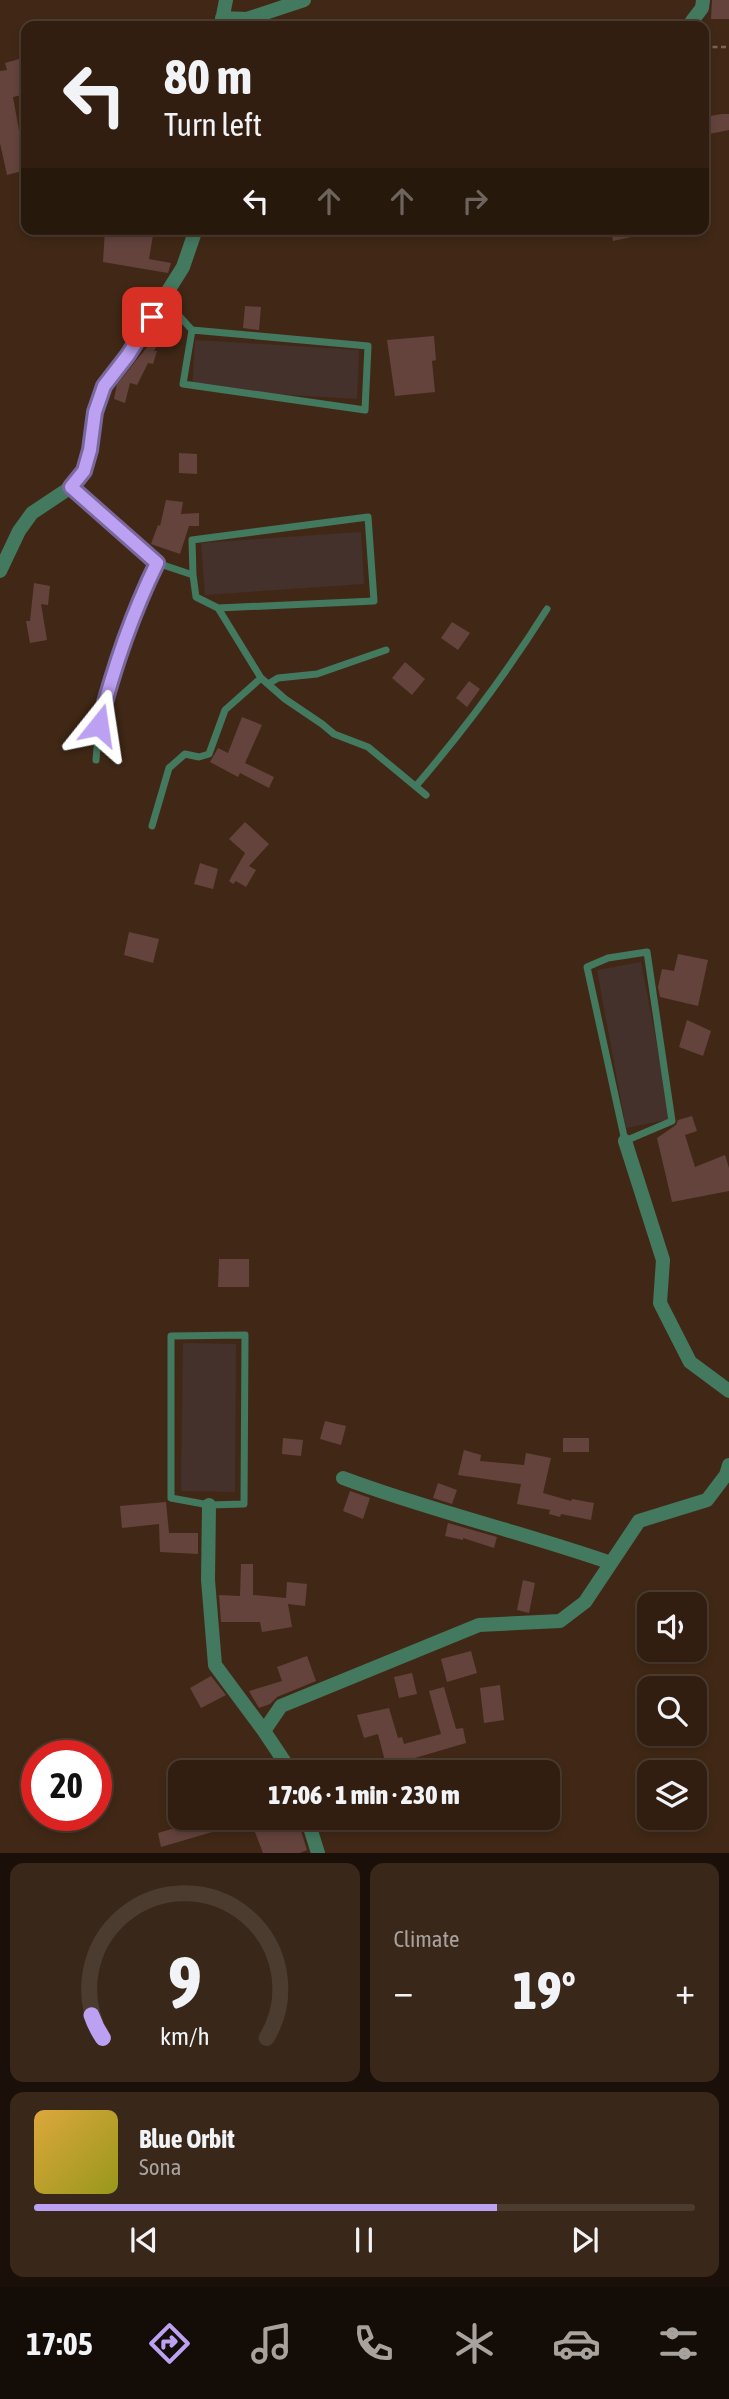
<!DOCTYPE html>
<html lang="en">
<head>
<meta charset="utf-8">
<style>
	body { margin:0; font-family:"Asap Condensed",sans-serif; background:#392719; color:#f1f3f6; height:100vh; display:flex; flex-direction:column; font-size:26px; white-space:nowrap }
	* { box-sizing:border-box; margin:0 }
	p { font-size:23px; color:#a8a29f }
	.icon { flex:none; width:38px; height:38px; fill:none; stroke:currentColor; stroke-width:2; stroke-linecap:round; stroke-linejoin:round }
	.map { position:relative; height:1853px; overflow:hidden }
	.drawer { display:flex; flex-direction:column; gap:10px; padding:10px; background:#1b1009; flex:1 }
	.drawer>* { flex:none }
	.top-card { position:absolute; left:21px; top:21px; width:688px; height:214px; border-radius:14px; box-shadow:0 4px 10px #0003,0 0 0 2px #4c3c30; background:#311e10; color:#f1f3f6; overflow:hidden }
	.buttons { position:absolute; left:637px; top:1592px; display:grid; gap:14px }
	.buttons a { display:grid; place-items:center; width:70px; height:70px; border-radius:14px; background:#311e10; box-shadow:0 4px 10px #0003,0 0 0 2px #4c3c30; font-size:35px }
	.speed { position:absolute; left:21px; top:1740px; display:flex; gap:14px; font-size:35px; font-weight:700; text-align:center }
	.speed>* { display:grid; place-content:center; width:91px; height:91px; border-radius:50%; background:#311e10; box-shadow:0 4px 10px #0003,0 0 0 2px #4c3c30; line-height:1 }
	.speed .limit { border:10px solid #d22; background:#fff; color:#111 }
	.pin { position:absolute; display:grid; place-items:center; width:60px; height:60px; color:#fff; margin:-30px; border-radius:14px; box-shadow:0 4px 10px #0006 }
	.me { position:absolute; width:77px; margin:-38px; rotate:15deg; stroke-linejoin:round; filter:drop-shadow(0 0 5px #0008) }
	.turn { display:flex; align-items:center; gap:24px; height:147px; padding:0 28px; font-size:32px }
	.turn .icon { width:91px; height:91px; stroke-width:2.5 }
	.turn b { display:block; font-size:49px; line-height:60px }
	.lanes { display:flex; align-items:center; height:66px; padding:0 28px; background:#0003; justify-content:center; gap:35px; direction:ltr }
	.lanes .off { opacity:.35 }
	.big { font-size:52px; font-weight:800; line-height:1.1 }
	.drawer .widget { flex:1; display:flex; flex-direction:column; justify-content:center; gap:10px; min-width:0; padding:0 24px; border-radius:14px; background:#392719 }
	.drawer .dial { align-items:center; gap:0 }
	.dial svg { height:182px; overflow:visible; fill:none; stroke:#4c3c30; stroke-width:7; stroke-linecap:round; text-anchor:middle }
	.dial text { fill:#f1f3f6; stroke:none }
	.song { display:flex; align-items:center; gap:21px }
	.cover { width:84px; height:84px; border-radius:10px; background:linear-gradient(135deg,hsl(40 70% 55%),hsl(60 70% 35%)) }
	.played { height:7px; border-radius:4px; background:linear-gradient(90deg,#bca0f2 70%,#4c3c30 70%) }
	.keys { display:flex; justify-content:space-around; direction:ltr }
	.heat { display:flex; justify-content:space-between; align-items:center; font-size:38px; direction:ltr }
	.drawer .tiles { flex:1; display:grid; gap:10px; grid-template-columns:1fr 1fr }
	.widget:last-child { grid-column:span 2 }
	.trip { position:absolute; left:168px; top:1760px; width:392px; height:70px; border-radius:14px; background:#311e10; box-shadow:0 4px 10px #0003,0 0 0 2px #4c3c30; font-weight:800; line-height:70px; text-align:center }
	.tab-bar { display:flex; height:112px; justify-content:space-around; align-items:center; background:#140c06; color:#a8a29f }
	.tab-bar .icon { width:49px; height:49px }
	.tab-bar .active { color:#bca0f2 }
	.tab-bar b { font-size:32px; color:#f1f3f6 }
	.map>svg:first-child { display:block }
	.industrial { fill:#44312b }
	.building { fill:#64433d }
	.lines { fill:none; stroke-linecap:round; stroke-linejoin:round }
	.path { stroke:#7a6455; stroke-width:2.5; stroke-dasharray:5 3.5; stroke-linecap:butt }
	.lane { stroke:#43795f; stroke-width:7 }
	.street { stroke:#43795f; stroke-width:14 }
	.route-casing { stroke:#7a689d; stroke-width:18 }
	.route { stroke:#bca0f2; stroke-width:12 }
</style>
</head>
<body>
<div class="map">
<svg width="729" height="1853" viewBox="0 0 729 1853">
	<rect width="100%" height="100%" fill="#412816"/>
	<!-- industrial -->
	<path class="industrial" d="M195 340 359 350 357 399 192 389Z
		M361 532 364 584 205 595 201 543Z
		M641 962 671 1119 626 1128 597 970Z
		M183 1343 236 1344 235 1492 181 1491Z"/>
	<!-- building -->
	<path class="building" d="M712 0H729V19H711Z
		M26 57V94L13 97 26 170 7 175 0 143V71L7 70 5 63Z
		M722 114H729V130L704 135V117Z
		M105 229H144V233L153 235 149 259 171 263 168 273 103 262Z
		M611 229H644L645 234 613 241Z
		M245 306 261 307 259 330 243 328Z
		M157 335 161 338 154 351H157L153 364 148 363 137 385 130 383 125 403 114 399 117 384Z
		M434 336 436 360 432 361 435 392 395 396 387 340Z
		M179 453 197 454V474L179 473Z
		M166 500 183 502 181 514 199 513V526H189L180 554 151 544 158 525 160 526Z
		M34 583 50 586 48 605 41 604 47 640 30 643 26 621H30Z
		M452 622 470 633 458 650 441 638Z
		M405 662 425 679 412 695 392 678Z
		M469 681 480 689 467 707 456 698Z
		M242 717 262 725 245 763 274 777 269 788 240 773 238 777 210 762 218 748 228 753Z
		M245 822 269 844 249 866 256 870 246 887 236 881 233 884 229 881 245 853 229 839Z
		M200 863 218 869 213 889 194 884Z
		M129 932 159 939 153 963 124 955Z
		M678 954 708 960 698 1006 660 997 658 987 662 969 674 971Z
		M687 1020 711 1031 703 1056 679 1047Z
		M692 1116 697 1131 685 1135 695 1167 725 1155 729 1168V1191L672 1202 657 1138 676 1125 678 1120Z
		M219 1259H249V1287H218Z
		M325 1421 346 1426 341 1445 320 1439Z
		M283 1438 303 1440 301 1456 282 1454Z
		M563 1438H589V1452H563Z
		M464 1450 481 1455 480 1461 524 1465 526 1453 551 1458 543 1493 571 1501 572 1499 594 1503 591 1520 561 1514 560 1517 549 1514 550 1510 517 1504 521 1484 458 1475Z
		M438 1483 457 1490 452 1504 433 1498Z
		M350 1491 370 1498 363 1519 343 1511Z
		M166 1502 169 1533H198V1554L160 1552 159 1524 122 1528 120 1506Z
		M448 1523 497 1537 494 1548 463 1538V1540L445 1536Z
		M241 1564H253V1595L286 1598 287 1582 307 1584 305 1606 288 1604 292 1627 262 1632 260 1622H221L219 1595 240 1596Z
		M523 1580 535 1583 529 1613 517 1610Z
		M471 1651 477 1673 447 1682 441 1659Z
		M307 1656 316 1681 277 1697 270 1704 259 1708 249 1691 282 1681 277 1667Z
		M412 1673 417 1694 399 1698 394 1677Z
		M211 1676 226 1695 201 1708 190 1688Z
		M500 1685 504 1720 484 1723 480 1688Z
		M444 1687 456 1729 463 1728 466 1743 408 1760 409 1764 387 1769 378 1734 364 1738 357 1715 389 1708 398 1738 402 1737 404 1744 441 1734 429 1691Z
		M209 1818H297L307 1850 300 1853H263L250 1819V1821L161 1847 158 1833Z"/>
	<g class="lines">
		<!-- path -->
		<path class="path" d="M704 47H729"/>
		<!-- lane -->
		<path class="lane" d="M164 299 192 330 368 346 365 410 183 384 192 330
			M71 487 157 563 193 575 196 597 218 608 261 678 285 699 322 724 334 734 368 747 426 795
			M193 575 192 540 368 517 374 601 218 608
			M268 684 278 678 317 674 386 650
			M96 760 99 725 106 695 141 596 157 563
			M416 786C464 730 508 671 547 609
			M152 826 169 768 185 754 199 757 209 754 225 710 261 678
			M647 952 672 1121 625 1141 587 967 608 958Z
			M245 1335 244 1504 209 1505 171 1498V1336Z"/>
		<!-- street -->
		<path class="street" d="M222 18 247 19 304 0
			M221 26 226 0
			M692 26V21L702 8 703 0
			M0 571 19 531 32 513 71 487 84 471 90 450 95 412 104 386 128 355 183 267 196 229
			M625 1141 663 1260 660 1303 690 1362 729 1391
			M343 1478C431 1511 522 1532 611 1563
			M209 1505 208 1580 215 1665 264 1731 292 1773
			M264 1731 281 1706 479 1625 560 1621 585 1602 639 1521 707 1500 726 1475 729 1465
			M307 1818 318 1853"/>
	</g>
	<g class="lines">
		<defs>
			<path id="route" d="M99 725C113 670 132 614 157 563L71 487 84 471 90 450 95 412 104 386 128 355 152 317"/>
		</defs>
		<!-- route casing -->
		<use href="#route" class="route-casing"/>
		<!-- route -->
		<use href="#route" class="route"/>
	</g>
</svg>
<div class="buttons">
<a><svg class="icon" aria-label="sound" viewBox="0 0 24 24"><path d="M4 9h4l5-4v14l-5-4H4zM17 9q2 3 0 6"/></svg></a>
<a><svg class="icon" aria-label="search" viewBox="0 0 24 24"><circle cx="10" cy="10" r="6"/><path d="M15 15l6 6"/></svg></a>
<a><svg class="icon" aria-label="layers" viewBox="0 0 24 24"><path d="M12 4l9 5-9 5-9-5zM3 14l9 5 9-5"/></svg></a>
</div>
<div class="speed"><div class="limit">20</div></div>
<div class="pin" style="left:152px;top:317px;background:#d93025"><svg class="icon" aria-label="arrive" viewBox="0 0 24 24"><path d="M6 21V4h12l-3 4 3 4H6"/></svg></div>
<svg class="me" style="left:99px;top:725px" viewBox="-20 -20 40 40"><path d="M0-17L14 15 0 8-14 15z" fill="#bca0f2" stroke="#fff" stroke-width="4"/></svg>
<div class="trip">17:06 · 1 min · 230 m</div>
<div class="top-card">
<div class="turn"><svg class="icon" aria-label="left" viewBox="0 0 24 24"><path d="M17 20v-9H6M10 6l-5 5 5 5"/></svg><div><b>80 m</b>Turn left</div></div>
<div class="lanes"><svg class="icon" aria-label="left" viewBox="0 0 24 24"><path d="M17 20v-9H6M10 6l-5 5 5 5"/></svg><svg class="icon off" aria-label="ahead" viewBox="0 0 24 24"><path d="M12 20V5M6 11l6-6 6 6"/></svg><svg class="icon off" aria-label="ahead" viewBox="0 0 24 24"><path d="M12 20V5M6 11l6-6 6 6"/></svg><svg class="icon off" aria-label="right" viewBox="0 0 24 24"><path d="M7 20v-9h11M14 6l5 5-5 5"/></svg></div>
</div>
</div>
<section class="drawer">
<div class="tiles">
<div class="widget dial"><svg viewBox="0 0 100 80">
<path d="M14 69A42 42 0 1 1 86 69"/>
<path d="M14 69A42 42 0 0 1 9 59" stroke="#bca0f2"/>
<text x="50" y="56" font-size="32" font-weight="700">9</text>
<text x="50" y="72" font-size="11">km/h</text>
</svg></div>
<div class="widget"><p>Climate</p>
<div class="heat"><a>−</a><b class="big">19°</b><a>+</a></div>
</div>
<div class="widget">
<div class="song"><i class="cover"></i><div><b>Blue Orbit</b><p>Sona</p></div></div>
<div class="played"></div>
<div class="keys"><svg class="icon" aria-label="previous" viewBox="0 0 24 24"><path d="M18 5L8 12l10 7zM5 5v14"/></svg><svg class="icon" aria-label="pause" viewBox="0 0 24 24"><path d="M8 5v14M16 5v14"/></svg><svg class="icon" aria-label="next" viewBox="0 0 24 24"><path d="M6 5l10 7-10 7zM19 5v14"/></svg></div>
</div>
</div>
</section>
<nav class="tab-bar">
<b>17:05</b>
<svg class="icon active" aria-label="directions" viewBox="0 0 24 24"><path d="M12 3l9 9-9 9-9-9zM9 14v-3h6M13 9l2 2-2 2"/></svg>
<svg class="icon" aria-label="music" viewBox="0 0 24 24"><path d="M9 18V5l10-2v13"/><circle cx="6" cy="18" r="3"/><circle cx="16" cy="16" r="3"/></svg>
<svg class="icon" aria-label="phone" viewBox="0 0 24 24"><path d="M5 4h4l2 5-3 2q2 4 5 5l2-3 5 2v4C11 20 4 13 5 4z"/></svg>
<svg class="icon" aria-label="climate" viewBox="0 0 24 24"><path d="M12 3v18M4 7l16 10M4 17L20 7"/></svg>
<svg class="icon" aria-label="car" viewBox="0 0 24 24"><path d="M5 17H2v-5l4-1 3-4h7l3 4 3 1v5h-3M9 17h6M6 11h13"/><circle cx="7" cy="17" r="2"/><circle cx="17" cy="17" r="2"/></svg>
<svg class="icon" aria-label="filters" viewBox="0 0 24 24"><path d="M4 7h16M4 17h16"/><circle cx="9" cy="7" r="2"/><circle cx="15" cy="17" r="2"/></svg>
</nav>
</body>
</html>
